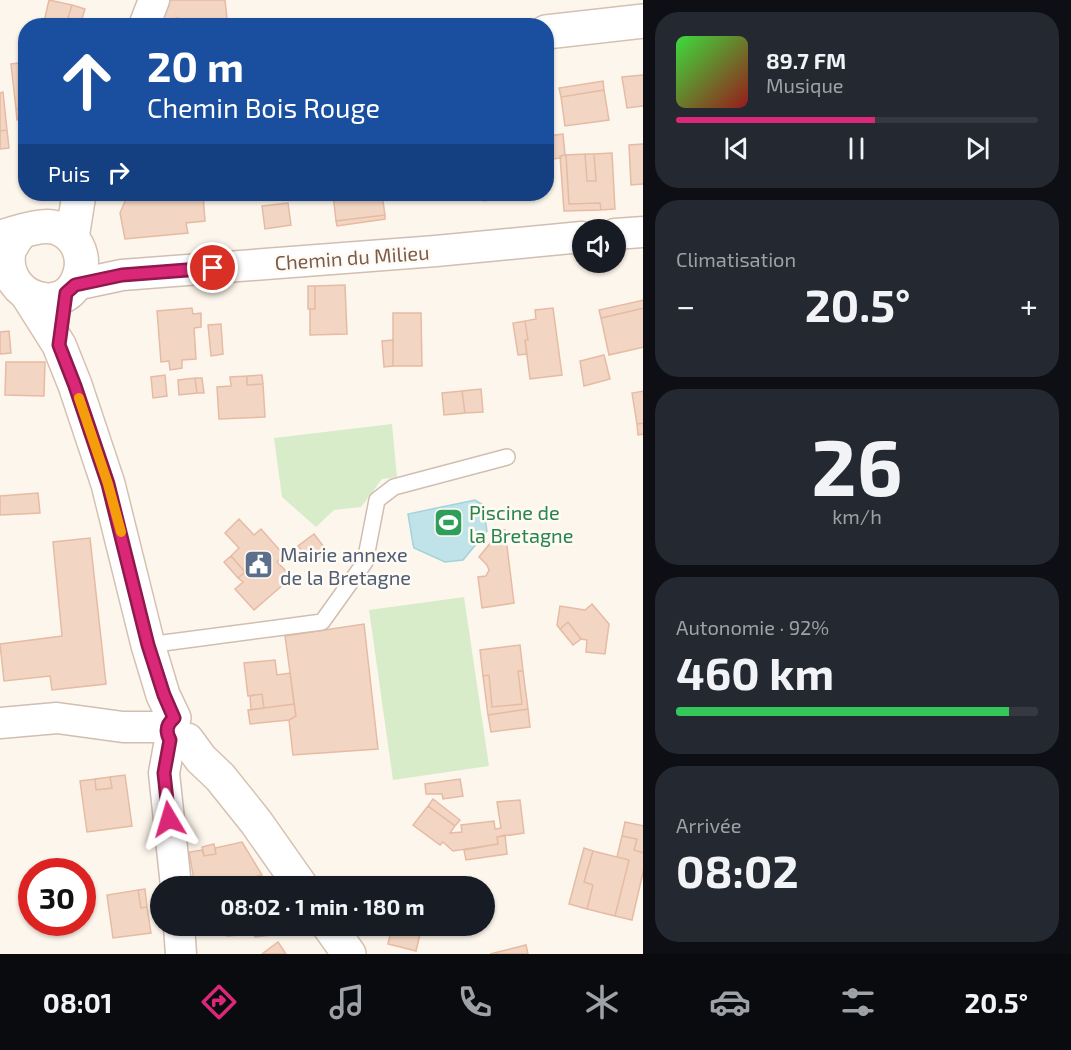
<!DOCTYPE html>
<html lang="fr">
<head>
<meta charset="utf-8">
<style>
	body { margin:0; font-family:"Exo 2",sans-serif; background:#242831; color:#f1f3f6; height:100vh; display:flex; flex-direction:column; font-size:22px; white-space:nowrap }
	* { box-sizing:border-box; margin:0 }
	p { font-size:20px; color:#9ea1a6 }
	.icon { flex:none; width:33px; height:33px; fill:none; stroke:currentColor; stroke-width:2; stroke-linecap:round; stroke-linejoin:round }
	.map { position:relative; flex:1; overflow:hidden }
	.drawer { display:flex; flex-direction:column; gap:12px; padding:12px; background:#0d0f14; width:428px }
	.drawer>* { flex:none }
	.banner { position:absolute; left:18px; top:18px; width:536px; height:183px; border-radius:24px; box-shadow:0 2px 4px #0004; background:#1a4fa0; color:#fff; overflow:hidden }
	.tools { position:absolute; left:572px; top:219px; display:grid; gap:12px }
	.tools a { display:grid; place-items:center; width:54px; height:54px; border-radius:50%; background:#171b24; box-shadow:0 2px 4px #0004; font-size:30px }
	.speed { position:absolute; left:18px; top:858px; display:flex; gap:12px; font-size:30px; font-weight:700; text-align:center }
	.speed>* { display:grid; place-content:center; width:78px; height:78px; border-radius:50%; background:#171b24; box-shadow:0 2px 4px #0004; line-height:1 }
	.speed .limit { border:9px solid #d22; background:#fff; color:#111 }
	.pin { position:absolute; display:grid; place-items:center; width:51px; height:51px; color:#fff; margin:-26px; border:3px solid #fff; border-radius:50%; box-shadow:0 2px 6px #0007 }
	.me { position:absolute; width:66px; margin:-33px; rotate:353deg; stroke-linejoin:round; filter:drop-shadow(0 0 4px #0008) }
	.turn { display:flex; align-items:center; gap:21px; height:126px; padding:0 30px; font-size:27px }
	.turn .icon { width:78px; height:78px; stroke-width:2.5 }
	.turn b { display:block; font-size:42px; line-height:51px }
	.then { display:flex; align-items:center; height:57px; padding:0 30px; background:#0003; gap:12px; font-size:22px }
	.big { font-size:45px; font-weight:700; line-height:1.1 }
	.drawer .card { flex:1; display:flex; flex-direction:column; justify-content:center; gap:9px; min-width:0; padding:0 21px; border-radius:24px; background:#242831 }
	.drawer .dial { align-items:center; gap:0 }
	.dial b { font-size:78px; line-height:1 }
	.song { display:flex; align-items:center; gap:18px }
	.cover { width:72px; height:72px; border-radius:9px; background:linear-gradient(135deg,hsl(120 70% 55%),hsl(0 70% 35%)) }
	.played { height:6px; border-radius:3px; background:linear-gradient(90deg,#db2777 55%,#363941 55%) }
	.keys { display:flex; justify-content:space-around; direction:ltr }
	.heat { display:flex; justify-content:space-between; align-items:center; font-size:33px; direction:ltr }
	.charge { height:9px; border-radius:4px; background:linear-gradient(90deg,#34c759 92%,#363941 0) }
	.trip { position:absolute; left:150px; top:876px; width:345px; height:60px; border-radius:30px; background:#171b24; box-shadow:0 2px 4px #0004; font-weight:700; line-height:60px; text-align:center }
	.menu { display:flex; height:96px; justify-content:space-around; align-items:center; background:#090b0e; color:#9ea1a6 }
	.menu .icon { width:42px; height:42px }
	.menu .current { color:#db2777 }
	.menu b { font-size:27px; color:#f1f3f6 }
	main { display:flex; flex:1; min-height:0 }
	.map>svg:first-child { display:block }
	.green { fill:#d8ecc9 }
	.water { fill:#bfe3e8; stroke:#a5d3da; stroke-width:1.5 }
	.building { fill:#f3d5c3; stroke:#e6bba3; stroke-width:1.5 }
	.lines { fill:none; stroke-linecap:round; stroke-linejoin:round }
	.lane-casing { stroke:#d1beb0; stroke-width:18 }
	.street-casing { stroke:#d1beb0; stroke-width:33 }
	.secondary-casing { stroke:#d6c0b0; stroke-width:36 }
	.lane { stroke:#fff; stroke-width:15 }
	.street { stroke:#fff; stroke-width:30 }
	.secondary { stroke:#fff; stroke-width:33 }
	.route-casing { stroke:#8e194d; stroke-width:15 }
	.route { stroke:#db2777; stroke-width:10 }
	.slow { stroke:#f59e0b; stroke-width:10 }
	.labels { text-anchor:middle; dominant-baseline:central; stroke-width:5; stroke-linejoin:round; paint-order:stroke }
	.street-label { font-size:20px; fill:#7a5c4d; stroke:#fffaf3 }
	.leisure-label { font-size:20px; fill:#27864d; stroke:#fffaf3; text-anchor:start }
	.service-label { font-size:20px; fill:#4e5e75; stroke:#fffaf3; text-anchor:start }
</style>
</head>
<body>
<main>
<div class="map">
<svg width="644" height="954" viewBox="0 0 644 954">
	<rect width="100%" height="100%" fill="#fdf6ec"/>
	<!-- green -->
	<path class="green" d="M392 424 397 477 382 479 361 507 334 510 316 527 282 497 274 438Z
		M464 597 489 766 393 780 369 610Z"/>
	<!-- water -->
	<path class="water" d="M475 500 483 505 487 531 463 560 445 562 414 548 413 544 408 514Z"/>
	<!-- building -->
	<path class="building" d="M49 0 72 5 68 18 81 22V26H43Z
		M167 0H225L227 19 179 24 178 18 158 22Z
		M72 5 85 9 81 22 68 18Z
		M26 62V108L16 109 11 64Z
		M644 75V106L627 108 622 77Z
		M603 81 604 90 561 97 559 88Z
		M604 90 609 120 565 126 561 97Z
		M3 92 7 130 0 131V93Z
		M26 108V119L17 120 16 109Z
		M7 130 9 148 0 149V131Z
		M563 134 565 155 560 156 561 158 546 160V136Z
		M644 144V184L631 185 629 145Z
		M612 153 615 209 601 210 600 203 569 204 566 155 585 154 587 181H596L594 154Z
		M585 154H594L596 181H587Z
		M566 155 569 204 600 203 601 210 564 211 560 156Z
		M128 194H203L205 221 186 223 188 233 125 239 120 213Z
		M333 194H382L385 215 336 221Z
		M483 194H521V195L484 201Z
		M288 203 291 225 265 229 262 206Z
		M385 215V219L337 226 336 221Z
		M345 285 347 334 310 335V309H315V286Z
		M308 286H315V309H308Z
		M644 300V308L601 318 599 310Z
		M192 308 193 314 201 313V327L194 328 196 359 182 360V368L170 370 169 361 161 362 157 311Z
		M553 308 562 375 530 379 525 340H528L525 321 536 319 535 310Z
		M644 308V347L609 355 601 318Z
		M393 313H421L422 366H393Z
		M525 321 528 340H525L527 354 518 355 513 323Z
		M221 324 223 354 211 356 208 325Z
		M9 331 11 353 0 354V332Z
		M393 340V366L384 367 382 341Z
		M604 355 610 379 584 386 580 361Z
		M6 362H45L44 396 5 395Z
		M165 375 167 396 153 398 151 377Z
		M262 375 263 384 247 385V376Z
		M247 376V385L263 384 265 417 219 419 217 387 231 386 230 377Z
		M195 378H202L204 393H197Z
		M195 378 197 393 179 395 178 380Z
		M481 389 483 412 465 413 462 391Z
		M462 391 465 413 444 415 442 393Z
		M644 391V423L637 424 632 393Z
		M644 423V434L638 435 637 424Z
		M38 493 40 513 0 515V496Z
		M239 519 254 535 261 529 284 555 277 562 292 577 254 610 235 589 243 582 238 578 245 572 231 556 239 548 225 533Z
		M505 530 514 603 482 608 478 577 486 576 489 570 487 565 479 557 500 531Z
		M314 534 327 551 312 563 298 546Z
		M90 538 106 684 52 690 50 676 4 681 0 644 62 636 53 542Z
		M231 556 245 572 238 578 224 562Z
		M592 604 609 624 605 654 586 652 587 640 581 639 568 622 560 629 557 625 560 606 585 610Z
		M568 622 581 639 573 645 560 629Z
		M364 624 378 749 293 755 289 720 296 716 285 636Z
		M520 645 523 671H518L522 704 492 707 489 675 483 676 480 650Z
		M275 660 277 675 290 673 294 704 264 708 262 694 248 696 244 663Z
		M518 671H523L528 709 488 715 483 676 489 675 492 707 522 704Z
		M262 694 264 708 251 710 250 696Z
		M294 704 296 716 289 720 250 724 248 710Z
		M528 709 530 727 491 732 488 715Z
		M125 775 132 826 87 832 80 781 95 779 96 790 112 788 110 777Z
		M110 777 112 788 96 790 95 779Z
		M460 779 463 796 443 799 442 794H426L425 784Z
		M433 799 460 820 455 826 428 806Z
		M520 800 524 833 497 837 498 844 453 851 443 842 440 845 413 825 428 806 455 826 450 833 462 832 461 825 494 821 495 829 501 828 497 802Z
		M625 822 644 826V853L634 850 637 839 622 836Z
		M505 835 507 854 466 860 464 850 498 844 497 837Z
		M622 836 637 839 634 850 644 853V868L632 920 615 916 629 860 617 857Z
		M242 842 262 875 219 886H195L189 852 202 850 204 856 216 854 215 848Z
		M214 844 216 854 204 856 202 847Z
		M584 848 593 851 584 882 593 885 587 909 569 904Z
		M593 851 629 860 615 916 587 909 593 885 584 882Z
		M145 889 147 907 141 908 138 890Z
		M138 890 141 908 147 907 151 933 113 938 107 895Z
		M226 926H270L271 935 255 937 254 934 227 936Z
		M392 926H422L416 951 388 944Z
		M278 942 286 954H262Z
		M526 945 528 954H490Z"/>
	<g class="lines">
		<defs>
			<path id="lane" d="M148 645 322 622 365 562 377 500 394 487 507 457"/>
			<path id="street" d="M144 26 154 0
				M615 234 644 232
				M75 285 122 275 436 251 582 237
				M0 723 57 718 123 727H167
				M170 740 164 773 176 886
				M179 926 181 954"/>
			<path id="secondary" d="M546 32 644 21
				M0 237C26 231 56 214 75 242 81 251 83 262 80 273 68 321 0 299 9 251 12 244 16 238 21 232
				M72 238 79 194
				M28 296 59 345 75 385 108 484 148 645 163 695 174 718
				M187 740 201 759 220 777 256 822 301 886
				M329 926 349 954"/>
		</defs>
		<!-- lane casing -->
		<use href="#lane" class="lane-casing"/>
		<!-- street casing -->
		<use href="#street" class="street-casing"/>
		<!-- secondary casing -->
		<use href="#secondary" class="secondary-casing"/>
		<!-- lane -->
		<use href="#lane" class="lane"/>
		<!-- street -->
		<use href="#street" class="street"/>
		<!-- secondary -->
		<use href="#secondary" class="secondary"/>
	</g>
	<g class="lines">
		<defs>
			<path id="route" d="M169 819 164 773 170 740C165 731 167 724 174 718L164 695 148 645 108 484 75 386 59 345 66 293 75 285 122 275 213 268"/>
		</defs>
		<!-- route casing -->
		<use href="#route" class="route-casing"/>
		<!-- route -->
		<use href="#route" class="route"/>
		<!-- slow -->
		<path class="slow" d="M79 398 108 484 121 532"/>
	</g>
	<!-- icons -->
	<defs>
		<symbol id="stadium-square" viewBox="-11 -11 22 22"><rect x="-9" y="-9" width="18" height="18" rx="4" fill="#2e9e5b" stroke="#fffaf3"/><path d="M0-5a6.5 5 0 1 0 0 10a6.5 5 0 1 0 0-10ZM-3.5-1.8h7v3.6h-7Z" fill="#fff"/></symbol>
		<symbol id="civic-square" viewBox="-11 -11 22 22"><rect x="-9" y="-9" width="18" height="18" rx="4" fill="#5c6f8a" stroke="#fffaf3"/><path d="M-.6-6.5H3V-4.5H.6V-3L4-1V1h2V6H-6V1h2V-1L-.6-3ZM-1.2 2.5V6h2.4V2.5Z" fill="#fff"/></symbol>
	</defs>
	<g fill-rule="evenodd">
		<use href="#stadium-square" x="432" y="506" width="33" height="33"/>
		<use href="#civic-square" x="242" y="548" width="33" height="33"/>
	</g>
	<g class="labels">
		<!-- street labels -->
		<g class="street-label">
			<text transform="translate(352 257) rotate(-4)">Chemin du Milieu</text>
		</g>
		<!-- leisure labels -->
		<g class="leisure-label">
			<text x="469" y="512">Piscine de<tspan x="469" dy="23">la Bretagne</tspan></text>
		</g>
		<!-- service labels -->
		<g class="service-label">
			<text x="280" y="554">Mairie annexe<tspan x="280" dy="23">de la Bretagne</tspan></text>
		</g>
	</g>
</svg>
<div class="tools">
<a><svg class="icon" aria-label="sound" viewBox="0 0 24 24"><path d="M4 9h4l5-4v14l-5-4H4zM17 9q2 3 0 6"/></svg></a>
</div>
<div class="speed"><div class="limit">30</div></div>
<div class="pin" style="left:213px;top:268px;background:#d93025"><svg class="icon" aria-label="arrive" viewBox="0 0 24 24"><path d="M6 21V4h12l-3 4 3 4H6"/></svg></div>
<svg class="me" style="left:169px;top:819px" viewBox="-20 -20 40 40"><path d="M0-17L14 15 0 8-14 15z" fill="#db2777" stroke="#fff" stroke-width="4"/></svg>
<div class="trip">08:02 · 1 min · 180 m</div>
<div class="banner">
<div class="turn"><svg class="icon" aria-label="ahead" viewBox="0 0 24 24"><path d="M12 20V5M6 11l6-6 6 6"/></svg><div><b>20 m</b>Chemin Bois Rouge</div></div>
<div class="then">Puis<svg class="icon" aria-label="right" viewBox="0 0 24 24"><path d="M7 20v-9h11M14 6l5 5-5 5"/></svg></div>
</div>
</div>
<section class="drawer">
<div class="card">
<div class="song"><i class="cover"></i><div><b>89.7 FM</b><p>Musique</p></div></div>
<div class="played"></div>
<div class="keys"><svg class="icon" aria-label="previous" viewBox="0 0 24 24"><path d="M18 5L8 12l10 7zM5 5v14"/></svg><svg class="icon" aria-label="pause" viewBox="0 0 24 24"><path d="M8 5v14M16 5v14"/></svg><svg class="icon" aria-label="next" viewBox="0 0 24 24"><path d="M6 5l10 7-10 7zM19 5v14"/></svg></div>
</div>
<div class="card"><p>Climatisation</p>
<div class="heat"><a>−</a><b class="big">20.5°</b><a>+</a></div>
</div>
<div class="card dial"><b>26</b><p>km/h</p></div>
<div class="card"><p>Autonomie · 92%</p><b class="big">460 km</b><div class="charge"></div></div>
<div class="card"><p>Arrivée</p><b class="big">08:02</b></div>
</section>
</main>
<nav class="menu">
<b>08:01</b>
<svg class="icon current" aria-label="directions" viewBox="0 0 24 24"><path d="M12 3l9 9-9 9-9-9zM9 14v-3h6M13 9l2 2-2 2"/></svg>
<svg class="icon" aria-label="music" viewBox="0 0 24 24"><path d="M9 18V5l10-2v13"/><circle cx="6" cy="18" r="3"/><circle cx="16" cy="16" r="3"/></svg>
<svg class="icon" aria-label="phone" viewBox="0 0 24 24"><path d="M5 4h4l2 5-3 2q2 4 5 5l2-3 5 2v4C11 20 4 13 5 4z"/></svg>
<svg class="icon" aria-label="climate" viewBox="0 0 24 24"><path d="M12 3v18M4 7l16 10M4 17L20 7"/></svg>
<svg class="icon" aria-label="car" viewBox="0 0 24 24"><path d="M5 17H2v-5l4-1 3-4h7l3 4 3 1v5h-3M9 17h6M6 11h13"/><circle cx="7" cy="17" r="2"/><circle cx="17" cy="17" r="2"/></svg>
<svg class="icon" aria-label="filters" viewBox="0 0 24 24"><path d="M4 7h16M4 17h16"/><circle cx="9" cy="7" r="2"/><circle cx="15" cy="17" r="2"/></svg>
<b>20.5°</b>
</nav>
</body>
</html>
